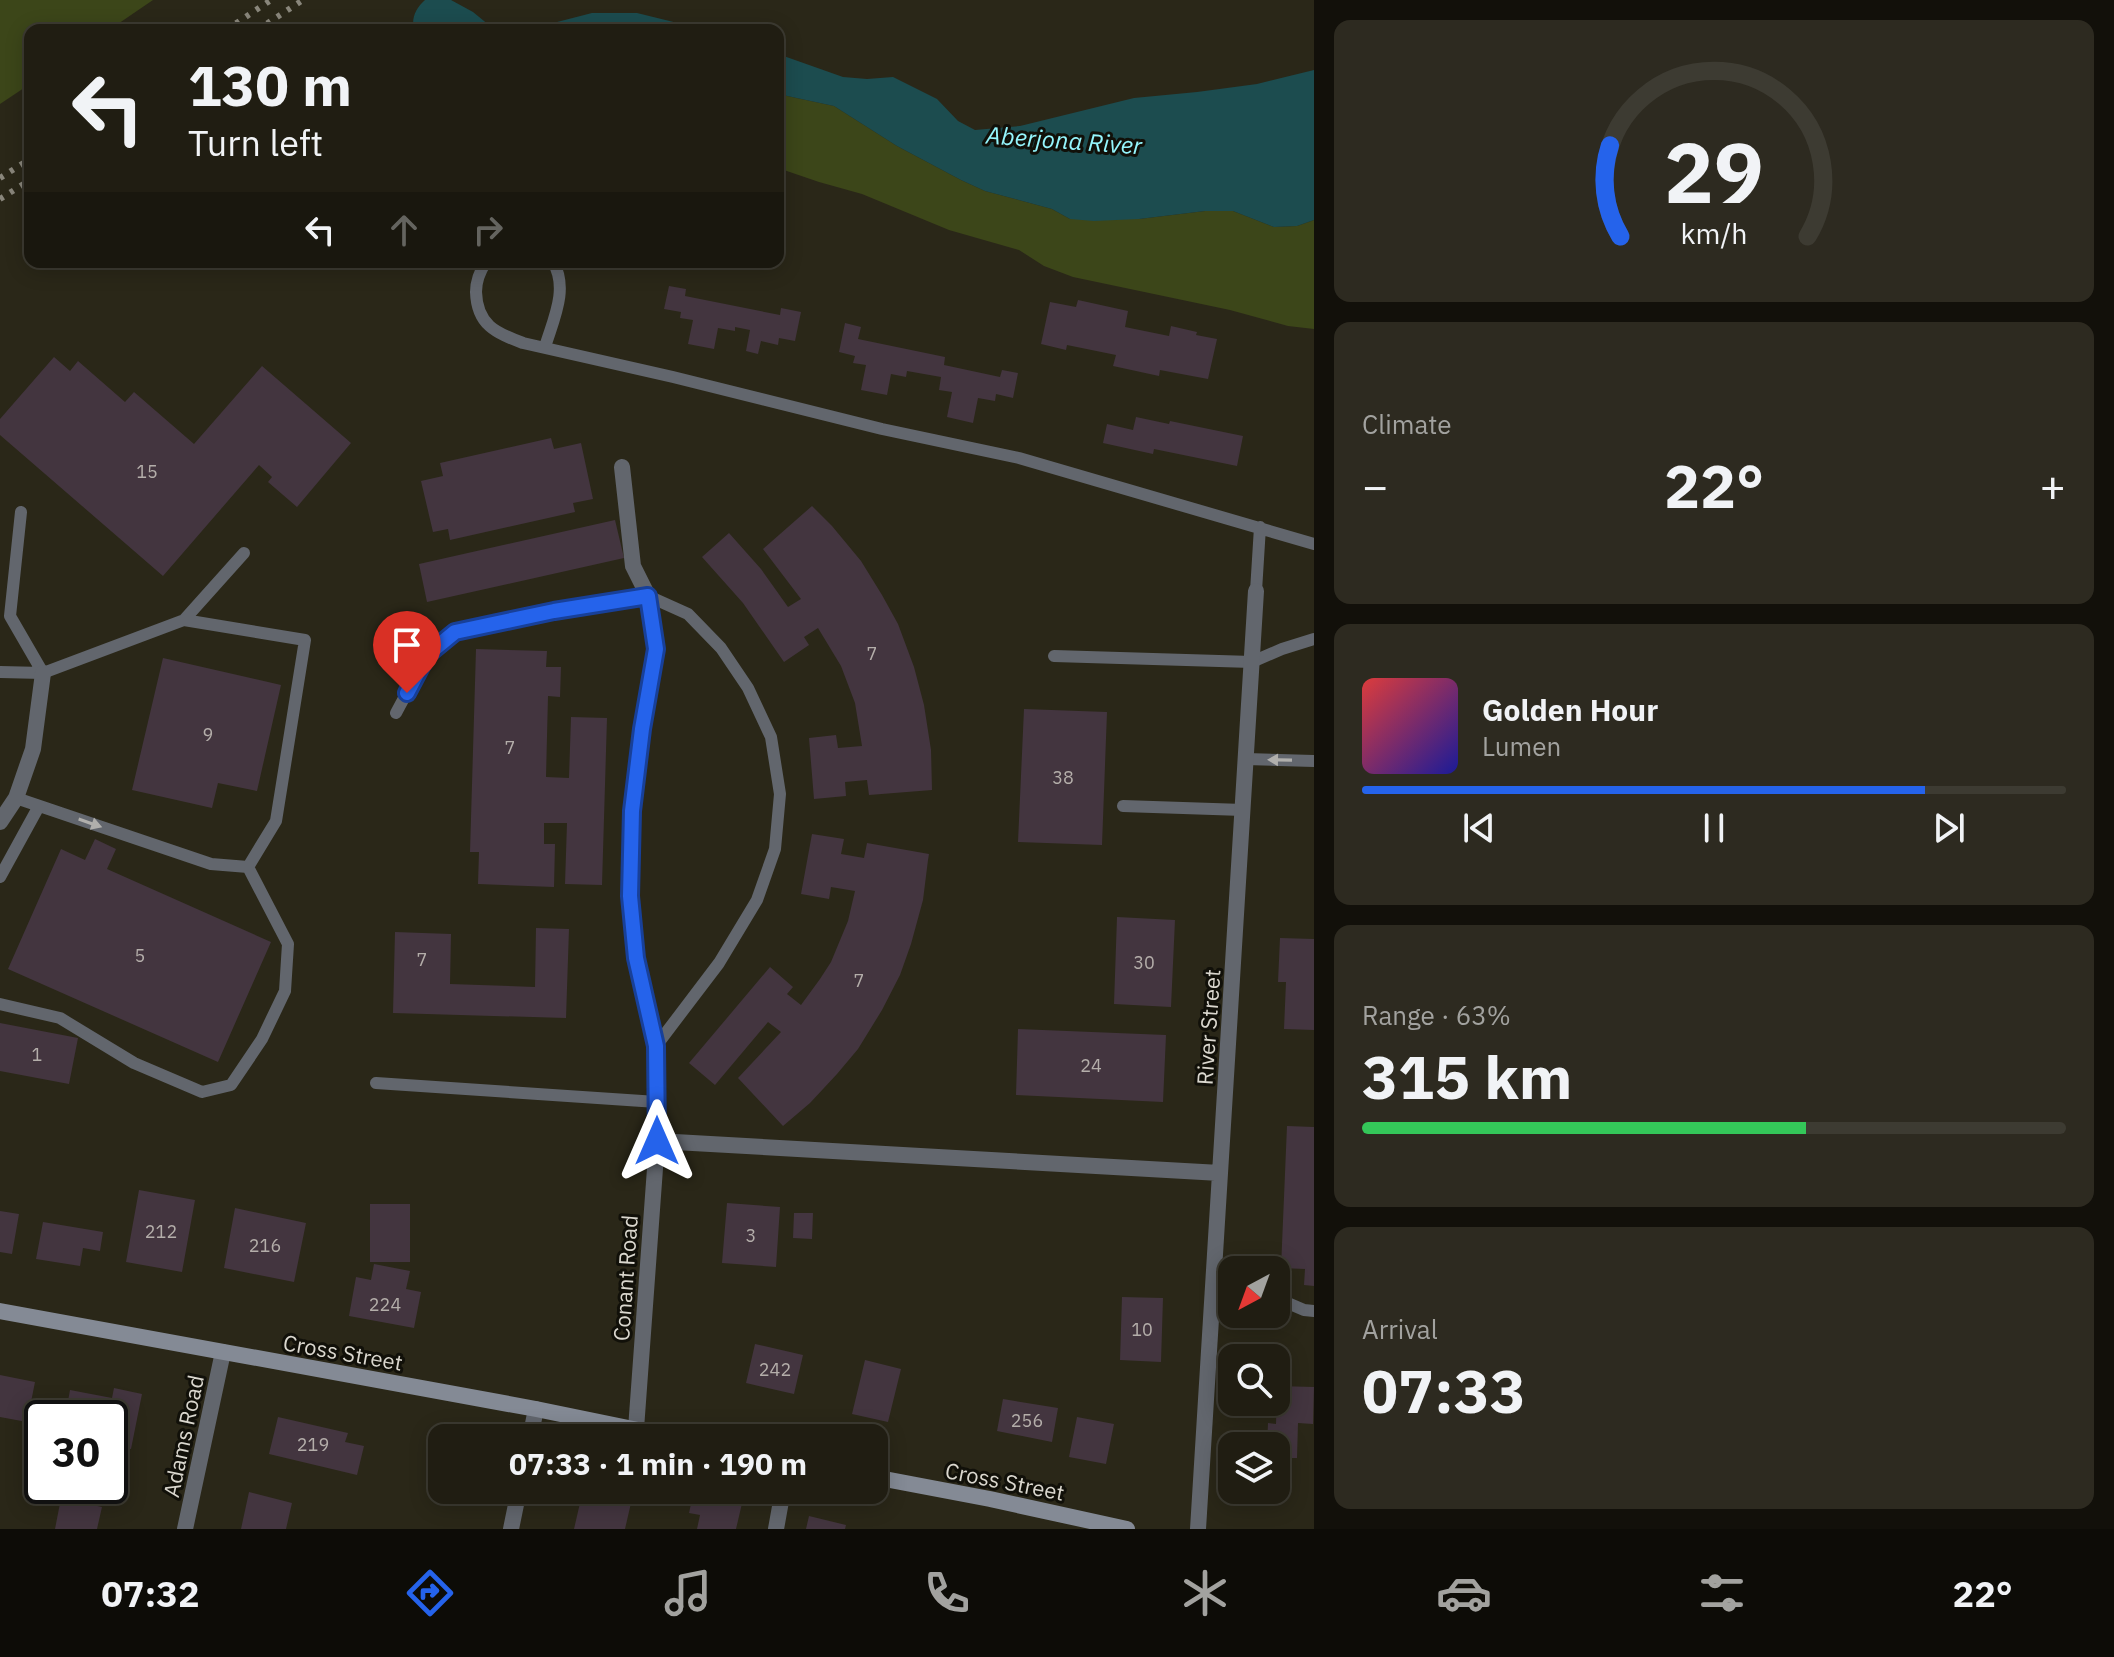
<!DOCTYPE html>
<html lang="en">
<head>
<meta charset="utf-8">
<style>
	body { margin:0; font-family:"IBM Plex Sans",sans-serif; background:#2d2a20; color:#f1f3f6; height:100vh; display:flex; flex-direction:column; font-size:30px; white-space:nowrap }
	* { box-sizing:border-box; margin:0 }
	p { font-size:26px; color:#a2a29f }
	.icon { flex:none; width:44px; height:44px; fill:none; stroke:currentColor; stroke-width:2; stroke-linecap:round; stroke-linejoin:round }
	.map { position:relative; flex:1; overflow:hidden }
	.sheet { display:flex; flex-direction:column; gap:20px; padding:20px; background:#12100a; width:800px }
	.sheet>* { flex:none }
	.hud { position:absolute; left:24px; top:24px; width:760px; height:244px; border-radius:16px; box-shadow:0 4px 20px #0003,0 0 0 2px #3d3b32; background:#201d12; color:#f1f3f6; overflow:hidden }
	.needle { width:52px; rotate:221deg }
	.buttons { position:absolute; left:1218px; top:1256px; display:grid; gap:16px }
	.buttons a { display:grid; place-items:center; width:72px; height:72px; border-radius:16px; background:#201d12; box-shadow:0 4px 20px #0003,0 0 0 2px #3d3b32; font-size:40px }
	.speed { position:absolute; left:24px; top:1400px; display:flex; gap:16px; font-size:40px; font-weight:700; text-align:center }
	.speed>* { display:grid; place-content:center; width:104px; height:104px; border-radius:50%; background:#201d12; box-shadow:0 4px 20px #0003,0 0 0 2px #3d3b32; line-height:1 }
	.speed .limit { border:4px solid #111; border-radius:12px; background:#fff; color:#111 }
	.pin { position:absolute; display:grid; place-items:center; width:68px; height:68px; color:#fff; margin:-82px -34px; border-radius:50% 50% 50% 0; rotate:-45deg; box-shadow:0 0 8px #0007 }
	.pin .icon { rotate:45deg }
	.me { position:absolute; width:88px; margin:-44px; rotate:0deg; stroke-linejoin:round; filter:drop-shadow(0 0 6px #0008) }
	.turn { display:flex; align-items:center; gap:28px; height:168px; padding:0 32px; font-size:36px }
	.turn .icon { width:104px; height:104px; stroke-width:2.5 }
	.turn b { display:block; font-size:56px; line-height:68px }
	.lanes { display:flex; align-items:center; height:76px; padding:0 32px; background:#0003; justify-content:center; gap:40px; direction:ltr }
	.lanes .off { opacity:.35 }
	.big { font-size:60px; font-weight:700; line-height:1.1 }
	.sheet .tile { flex:1; display:flex; flex-direction:column; justify-content:center; gap:12px; min-width:0; padding:0 28px; border-radius:16px; background:#2d2a20 }
	.sheet .dial { align-items:center; gap:0 }
	.dial svg { height:208px; overflow:visible; fill:none; stroke:#3d3b32; stroke-width:7; stroke-linecap:round; text-anchor:middle }
	.dial text { fill:#f1f3f6; stroke:none }
	.song { display:flex; align-items:center; gap:24px }
	.cover { width:96px; height:96px; border-radius:12px; background:linear-gradient(135deg,hsl(0 70% 55%),hsl(240 70% 35%)) }
	.played { height:8px; border-radius:4px; background:linear-gradient(90deg,#2563eb 80%,#3d3b32 80%) }
	.keys { display:flex; justify-content:space-around; direction:ltr }
	.heat { display:flex; justify-content:space-between; align-items:center; font-size:44px; direction:ltr }
	.charge { height:12px; border-radius:6px; background:linear-gradient(90deg,#34c759 63%,#3d3b32 0) }
	.trip { position:absolute; left:428px; top:1424px; width:460px; height:80px; border-radius:16px; background:#201d12; box-shadow:0 4px 20px #0003,0 0 0 2px #3d3b32; font-weight:700; line-height:80px; text-align:center }
	.menu { display:flex; height:128px; justify-content:space-around; align-items:center; background:#0d0c07; color:#a2a29f }
	.menu .icon { width:56px; height:56px }
	.menu .selected { color:#2563eb }
	.menu b { font-size:36px; color:#f1f3f6 }
	main { display:flex; flex:1; min-height:0 }
	.map>svg:first-child { display:block }
	.green { fill:#3c4619 }
	.water { fill:#1c4c4f }
	.building { fill:#43353f }
	.lines { fill:none; stroke-linecap:round; stroke-linejoin:round }
	.lane { stroke:#62666d; stroke-width:12 }
	.street { stroke:#62666d; stroke-width:16 }
	.secondary { stroke:#848a95; stroke-width:16 }
	.rail { stroke:#89867b; stroke-width:6; stroke-dasharray:4 8; stroke-linecap:butt }
	.oneway { fill:#b0afac }
	.route-casing { stroke:#184099; stroke-width:20 }
	.route { stroke:#2563eb; stroke-width:14 }
	.labels { text-anchor:middle; dominant-baseline:central; stroke-width:6; stroke-linejoin:round; paint-order:stroke }
	.number-label { font-size:18px; fill:#b4aeaa }
	.street-label { font-size:22px; fill:#dad7ce; stroke:#111009 }
	.water-label { font-size:24px; font-style:italic; fill:#95f6fd; stroke:#111009 }
</style>
</head>
<body>
<main>
<div class="map">
<svg width="1314" height="1529" viewBox="0 0 1314 1529">
	<rect width="100%" height="100%" fill="#2a2718"/>
	<!-- green -->
	<path class="green" d="M0 0H153L109 30H30V84L0 104Z
		M778 94 834 106 897 146 961 180 985 191 1052 209 1070 219H1139L1205 211H1233L1274 227 1297 226 1314 220V329L1288 326 1230 310 1073 277 1044 266 1019 250 949 230 862 194 819 182 778 168Z"/>
	<!-- water -->
	<path class="water" d="M425 0H451L473 12 495 30H414C411 18 416 8 425 0Z
		M592 13H637L706 30H526Z
		M778 54 843 77 867 79 893 77 937 99 958 121 975 130 1020 126 1134 98 1197 92 1257 84 1314 70V220L1297 226 1274 227 1233 211H1205L1139 219 1094 221 1070 219 1052 209 985 191 961 180 897 146 834 106 778 94Z"/>
	<!-- building -->
	<path class="building" d="M669 286 686 289 685 296 780 315 781 308 801 312 795 341 779 338 778 345 761 341 758 354 746 351 750 330 735 327V331L718 328 714 349 688 344 693 320 680 318 681 312 664 309Z
		M1078 300 1128 311 1125 327 1169 336 1171 326 1197 332 1196 335 1217 339 1208 379 1160 370 1159 376 1113 366 1116 355 1067 345 1066 350 1041 344 1050 302 1076 307Z
		M845 323 861 327 858 339 945 357 944 365 1000 377 1002 370 1018 373 1013 398 996 394 995 401 978 398 973 423 947 417 952 392 939 390 941 377 907 371 906 377 891 374 887 395 861 390 866 365 853 363 855 356 839 352Z
		M54 357 70 371 78 361 125 402 134 392 194 444 262 366 351 443 297 507 268 482 272 477 259 465 163 576 0 435V419Z
		M1136 417 1169 424 1170 421 1243 436 1237 466 1154 449 1153 454 1103 443 1107 424 1133 430Z
		M551 438 554 449 581 443 593 499 573 503 575 512 450 540 448 529 433 532 421 481 443 476 440 463Z
		M812 506 832 526 861 561 882 595 898 624 914 667 924 705 931 750 932 790 869 795 867 780 845 782 846 796 814 799 809 738 836 735 838 748 862 746 855 703 841 666 818 628 804 637 809 645 784 662 743 603 702 557 729 533 761 569 788 607 801 599 763 549Z
		M615 520 624 558 427 602 419 564Z
		M476 649 547 651 546 667H561L560 697 548 696 546 777 569 778 571 717 607 718 602 885 565 884 567 823H544V844H555L554 887 478 884 479 852H470Z
		M163 658 281 685 257 791 218 783 212 808 132 790Z
		M1024 709 1107 712 1102 845 1018 842Z
		M812 834 844 839 841 854 864 858 867 843 929 854 928 860 923 900 911 944 900 975 882 1010 858 1049 837 1074 810 1103 783 1126 738 1078 781 1032 768 1022 715 1085 689 1063 770 967 793 987 787 994 801 1005 820 979 831 962 848 921 855 891 831 887 829 899 801 894Z
		M95 839 116 849 107 869 271 942 218 1062 8 969 61 849 85 860Z
		M1117 917 1175 920 1171 1007 1114 1004Z
		M536 928 569 929 566 1018 393 1013 395 932 451 934 450 984 535 987Z
		M1280 938 1314 939V1030L1284 1029 1286 982H1278Z
		M0 1023 78 1038 69 1084 0 1071Z
		M1018 1029 1166 1035 1163 1102 1016 1095Z
		M1287 1126 1314 1127V1286L1304 1285 1305 1269 1281 1268Z
		M139 1190 195 1200 182 1272 126 1262Z
		M727 1203 780 1207 776 1267 722 1263Z
		M370 1204H410V1262H370Z
		M235 1208 306 1223 294 1282 224 1268Z
		M0 1211 19 1214 12 1254 0 1252Z
		M794 1213H813L812 1239 793 1238Z
		M43 1222 103 1232 100 1251 83 1248 80 1266 36 1259Z
		M374 1264 410 1271 406 1289 421 1292 414 1328 349 1316 356 1277 371 1280Z
		M1122 1297 1163 1298 1161 1362 1120 1360Z
		M755 1344 803 1355 794 1394 746 1383Z
		M865 1360 901 1369 888 1422 852 1414Z
		M0 1375 35 1382 27 1422 0 1417Z
		M1277 1386 1314 1387 1313 1424 1298 1423 1297 1458H1276V1446H1267L1268 1423 1276 1424Z
		M114 1388 142 1394 131 1449 110 1445V1418H65L70 1390 112 1398Z
		M1003 1399 1058 1408 1052 1442 997 1431Z
		M278 1417 348 1433 345 1442 364 1446 357 1475 269 1454Z
		M1077 1417 1114 1424 1106 1464 1069 1457Z
		M441 1462 442 1490H469L466 1502 433 1495Z
		M583 1490H634L625 1529H574Z
		M694 1490H722L744 1495 736 1529H697L700 1515 689 1513Z
		M249 1492 292 1503 286 1529H241Z
		M61 1498 102 1507 97 1529H55Z
		M809 1516 846 1525 845 1529H806Z"/>
	<g class="lines">
		<!-- lane -->
		<path class="lane" d="M486 262C480 271 476 281 476 292 477 325 496 333 523 343L673 377 882 429 1019 458 1314 544
			M545 347C553 320 569 289 553 262
			M21 512 10 616 43 673
			M1256 591 1260 527
			M184 620 305 640 276 821 248 867
			M1054 656 1252 662 1282 649 1314 639
			M0 672 43 673 184 620 244 553
			M396 713 427 655 455 632 554 611 648 596 688 614 721 648 748 688 771 737 780 794 775 849 757 900 719 963 656 1046
			M1246 759 1314 761
			M16 798 211 864 248 867
			M1123 806 1243 810
			M0 877 39 806
			M0 1004 60 1018 134 1063 202 1092 231 1085 262 1039 285 991 288 944 248 867
			M376 1083 657 1102
			M1215 1269 1232 1273
			M1276 1298 1304 1310 1314 1311"/>
		<!-- street -->
		<path class="street" d="M622 467 633 566 648 596 656 649 642 729 632 811 630 896 636 958 656 1046 657 1141 636 1429
			M0 822 16 798 33 749 43 673
			M657 1141 1220 1173
			M530 1438 536 1409
			M185 1529 223 1352
			M511 1529 519 1490
			M776 1529 783 1490
			M1198 1529 1256 591"/>
		<!-- secondary -->
		<path class="secondary" d="M0 1311 536 1409 677 1438
			M874 1477 990 1499 1127 1529"/>
		<!-- rail -->
		<path class="rail" d="M226 30 271 0
			M257 30 303 0
			M0 178 30 159
			M0 199 30 180"/>
	</g>
	<!-- one-way arrows -->
	<defs><path id="oneway-solid" d="M-6-.8H1V-3.2L6.5 0L1 3.2V.8H-6Z" transform="scale(2)"/></defs>
	<g class="oneway">
		<use href="#oneway-solid" transform="translate(1280 760) rotate(-179)"/>
		<use href="#oneway-solid" transform="translate(90 823) rotate(19)"/>
	</g>
	<g class="lines">
		<defs>
			<path id="route" d="M407 693 427 655 455 632 554 611 648 596 656 649 642 729 632 811 630 896 636 958 656 1046 657 1141"/>
		</defs>
		<!-- route casing -->
		<use href="#route" class="route-casing"/>
		<!-- route -->
		<use href="#route" class="route"/>
	</g>
	<g class="labels">
		<!-- number labels -->
		<g class="number-label">
			<text x="147" y="471">15</text>
			<text x="872" y="653">7</text>
			<text x="208" y="734">9</text>
			<text x="510" y="747">7</text>
			<text x="1063" y="777">38</text>
			<text x="140" y="955">5</text>
			<text x="422" y="959">7</text>
			<text x="1144" y="962">30</text>
			<text x="859" y="980">7</text>
			<text x="37" y="1054">1</text>
			<text x="1091" y="1065">24</text>
			<text x="161" y="1231">212</text>
			<text x="751" y="1235">3</text>
			<text x="265" y="1245">216</text>
			<text x="385" y="1304">224</text>
			<text x="1142" y="1329">10</text>
			<text x="775" y="1369">242</text>
			<text x="1027" y="1420">256</text>
			<text x="313" y="1444">219</text>
		</g>
		<!-- street labels -->
		<g class="street-label">
			<text transform="translate(1208 1027) rotate(-86)">River Street</text>
			<text transform="translate(625 1278) rotate(-86)">Conant Road</text>
			<text transform="translate(343 1352) rotate(10)">Cross Street</text>
			<text transform="translate(183 1436) rotate(-78)">Adams Road</text>
			<text transform="translate(1005 1481) rotate(11)">Cross Street</text>
		</g>
		<!-- water labels -->
		<g class="water-label">
			<text transform="translate(1064 140) rotate(4)">Aberjona River</text>
		</g>
	</g>
</svg>
<div class="buttons">
<a><svg class="needle" viewBox="-14 -14 28 28"><path d="M0-13l5 13h-10z" fill="#e53935"/><path d="M0 13l5-13h-10z" fill="#a2a29f"/></svg></a>
<a><svg class="icon" aria-label="search" viewBox="0 0 24 24"><circle cx="10" cy="10" r="6"/><path d="M15 15l6 6"/></svg></a>
<a><svg class="icon" aria-label="layers" viewBox="0 0 24 24"><path d="M12 4l9 5-9 5-9-5zM3 14l9 5 9-5"/></svg></a>
</div>
<div class="speed"><div class="limit">30</div></div>
<div class="pin" style="left:407px;top:693px;background:#d93025"><svg class="icon" aria-label="arrive" viewBox="0 0 24 24"><path d="M6 21V4h12l-3 4 3 4H6"/></svg></div>
<svg class="me" style="left:657px;top:1141px" viewBox="-20 -20 40 40"><path d="M0-17L14 15 0 8-14 15z" fill="#2563eb" stroke="#fff" stroke-width="4"/></svg>
<div class="trip">07:33 · 1 min · 190 m</div>
<div class="hud">
<div class="turn"><svg class="icon" aria-label="left" viewBox="0 0 24 24"><path d="M17 20v-9H6M10 6l-5 5 5 5"/></svg><div><b>130 m</b>Turn left</div></div>
<div class="lanes"><svg class="icon" aria-label="left" viewBox="0 0 24 24"><path d="M17 20v-9H6M10 6l-5 5 5 5"/></svg><svg class="icon off" aria-label="ahead" viewBox="0 0 24 24"><path d="M12 20V5M6 11l6-6 6 6"/></svg><svg class="icon off" aria-label="right" viewBox="0 0 24 24"><path d="M7 20v-9h11M14 6l5 5-5 5"/></svg></div>
</div>
</div>
<section class="sheet">
<div class="tile dial"><svg viewBox="0 0 100 80">
<path d="M14 69A42 42 0 1 1 86 69"/>
<path d="M14 69A42 42 0 0 1 10 34" stroke="#2563eb"/>
<text x="50" y="56" font-size="32" font-weight="700">29</text>
<text x="50" y="72" font-size="11">km/h</text>
</svg></div>
<div class="tile"><p>Climate</p>
<div class="heat"><a>−</a><b class="big">22°</b><a>+</a></div>
</div>
<div class="tile">
<div class="song"><i class="cover"></i><div><b>Golden Hour</b><p>Lumen</p></div></div>
<div class="played"></div>
<div class="keys"><svg class="icon" aria-label="previous" viewBox="0 0 24 24"><path d="M18 5L8 12l10 7zM5 5v14"/></svg><svg class="icon" aria-label="pause" viewBox="0 0 24 24"><path d="M8 5v14M16 5v14"/></svg><svg class="icon" aria-label="next" viewBox="0 0 24 24"><path d="M6 5l10 7-10 7zM19 5v14"/></svg></div>
</div>
<div class="tile"><p>Range · 63%</p><b class="big">315 km</b><div class="charge"></div></div>
<div class="tile"><p>Arrival</p><b class="big">07:33</b></div>
</section>
</main>
<nav class="menu">
<b>07:32</b>
<svg class="icon selected" aria-label="directions" viewBox="0 0 24 24"><path d="M12 3l9 9-9 9-9-9zM9 14v-3h6M13 9l2 2-2 2"/></svg>
<svg class="icon" aria-label="music" viewBox="0 0 24 24"><path d="M9 18V5l10-2v13"/><circle cx="6" cy="18" r="3"/><circle cx="16" cy="16" r="3"/></svg>
<svg class="icon" aria-label="phone" viewBox="0 0 24 24"><path d="M5 4h4l2 5-3 2q2 4 5 5l2-3 5 2v4C11 20 4 13 5 4z"/></svg>
<svg class="icon" aria-label="climate" viewBox="0 0 24 24"><path d="M12 3v18M4 7l16 10M4 17L20 7"/></svg>
<svg class="icon" aria-label="car" viewBox="0 0 24 24"><path d="M5 17H2v-5l4-1 3-4h7l3 4 3 1v5h-3M9 17h6M6 11h13"/><circle cx="7" cy="17" r="2"/><circle cx="17" cy="17" r="2"/></svg>
<svg class="icon" aria-label="filters" viewBox="0 0 24 24"><path d="M4 7h16M4 17h16"/><circle cx="9" cy="7" r="2"/><circle cx="15" cy="17" r="2"/></svg>
<b>22°</b>
</nav>
</body>
</html>
